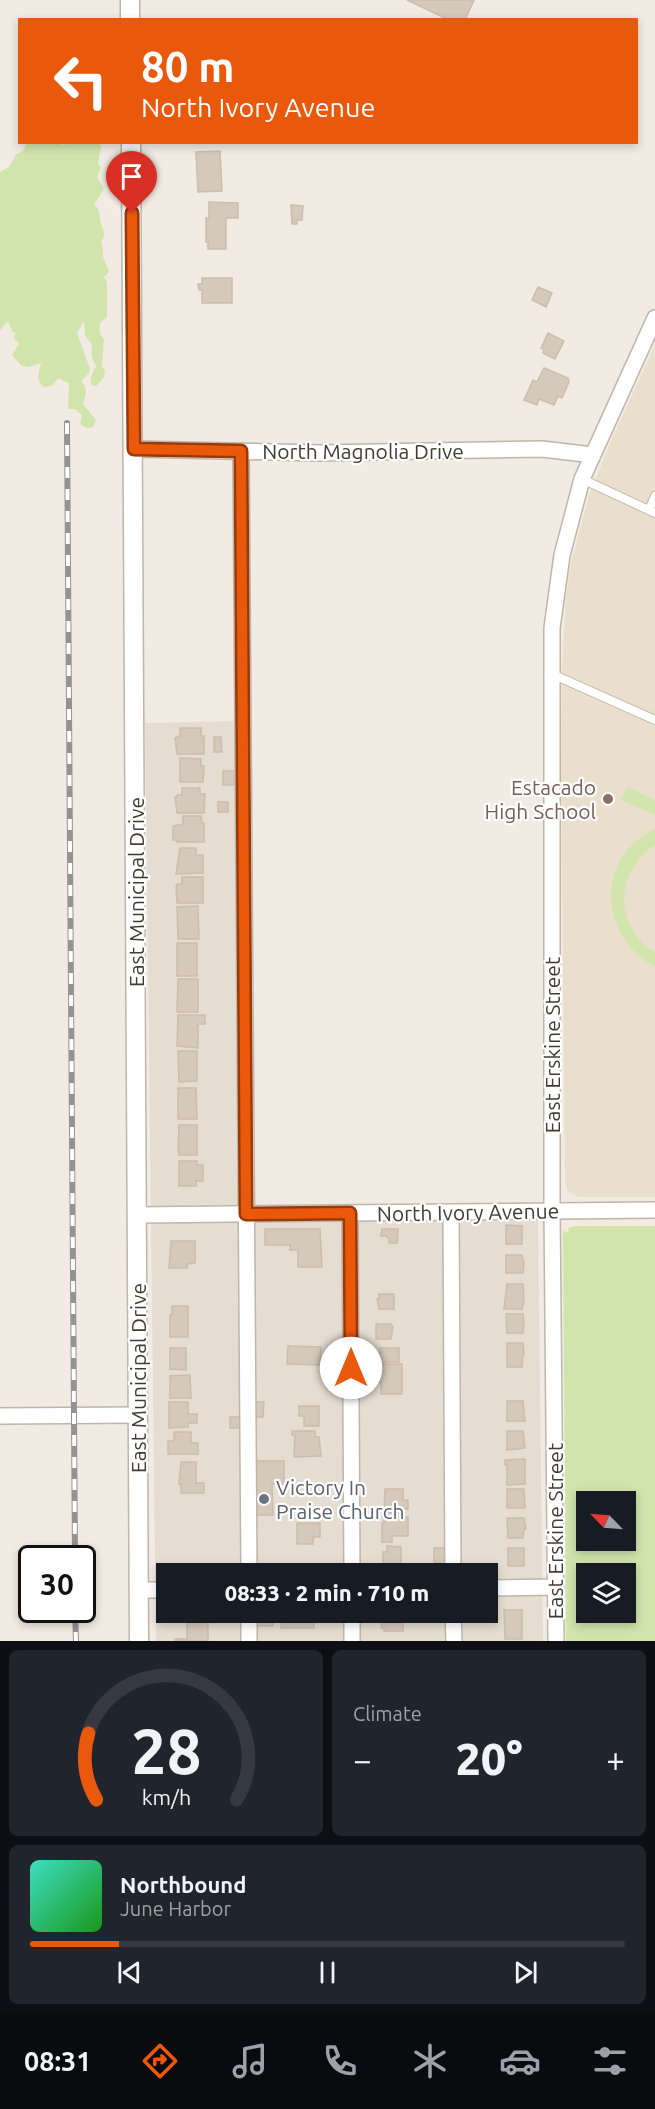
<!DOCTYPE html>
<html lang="en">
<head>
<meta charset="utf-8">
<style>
	body { margin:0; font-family:Ubuntu,sans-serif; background:#20242c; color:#f1f3f6; height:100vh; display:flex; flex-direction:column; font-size:22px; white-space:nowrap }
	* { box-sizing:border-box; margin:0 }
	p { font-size:20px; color:#9ea1a6 }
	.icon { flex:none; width:33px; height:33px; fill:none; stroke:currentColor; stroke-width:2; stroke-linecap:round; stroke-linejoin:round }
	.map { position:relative; height:1641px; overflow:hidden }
	.panel { display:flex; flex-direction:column; gap:9px; padding:9px; background:#0d0f14; flex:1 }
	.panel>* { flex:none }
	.guide { position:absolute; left:18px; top:18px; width:620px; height:126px; border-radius:0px; box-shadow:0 3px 9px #0003; background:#ea580c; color:#fff; overflow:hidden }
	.needle { width:39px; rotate:295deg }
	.buttons { position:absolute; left:576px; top:1491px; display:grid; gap:12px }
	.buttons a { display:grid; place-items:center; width:60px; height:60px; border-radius:0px; background:#171b24; box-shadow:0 3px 9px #0003; font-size:30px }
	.speed { position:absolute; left:18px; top:1545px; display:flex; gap:12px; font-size:30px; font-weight:700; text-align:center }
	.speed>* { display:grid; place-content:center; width:78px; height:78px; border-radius:50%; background:#171b24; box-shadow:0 3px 9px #0003; line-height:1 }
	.speed .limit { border:3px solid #111; border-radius:9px; background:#fff; color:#111 }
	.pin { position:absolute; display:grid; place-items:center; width:51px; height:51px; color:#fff; margin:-62px -26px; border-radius:50% 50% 50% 0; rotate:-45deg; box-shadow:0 0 6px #0007 }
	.pin .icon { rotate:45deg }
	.me { position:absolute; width:66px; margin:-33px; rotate:0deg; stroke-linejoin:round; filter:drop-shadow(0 0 4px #0008) }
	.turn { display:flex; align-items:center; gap:21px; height:126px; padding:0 24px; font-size:27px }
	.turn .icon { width:78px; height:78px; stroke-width:2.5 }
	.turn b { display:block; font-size:42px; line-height:51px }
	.big { font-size:45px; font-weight:800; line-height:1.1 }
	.panel .tile { flex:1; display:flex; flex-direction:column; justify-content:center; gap:9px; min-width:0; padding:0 21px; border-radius:9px; background:#20242c }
	.panel .dial { align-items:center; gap:0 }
	.dial svg { height:156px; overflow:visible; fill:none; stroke:#363941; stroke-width:7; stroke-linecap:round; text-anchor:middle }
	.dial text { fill:#f1f3f6; stroke:none }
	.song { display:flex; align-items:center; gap:18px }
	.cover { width:72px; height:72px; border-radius:9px; background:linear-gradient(135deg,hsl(170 70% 55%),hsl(120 70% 35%)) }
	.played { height:6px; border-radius:3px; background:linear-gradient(90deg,#ea580c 15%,#363941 15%) }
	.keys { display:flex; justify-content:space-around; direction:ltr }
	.heat { display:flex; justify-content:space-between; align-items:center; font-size:33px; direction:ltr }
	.panel .tiles { flex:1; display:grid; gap:9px; grid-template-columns:1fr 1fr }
	.tile:last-child { grid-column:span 2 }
	.trip { position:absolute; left:156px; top:1563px; width:342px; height:60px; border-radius:0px; background:#171b24; box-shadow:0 3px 9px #0003; font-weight:800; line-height:60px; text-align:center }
	.dock { display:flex; height:96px; justify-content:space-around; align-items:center; background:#090b0e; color:#9ea1a6 }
	.dock .icon { width:42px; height:42px }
	.dock .selected { color:#ea580c }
	.dock b { font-size:27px; color:#f1f3f6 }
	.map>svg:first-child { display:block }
	.residential { fill:#e5ddd1; fill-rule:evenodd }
	.education { fill:#eadfcd }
	.green { fill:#d0e4ac; fill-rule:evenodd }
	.building { fill:#d5c9bc; stroke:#ccbdac; stroke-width:1.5 }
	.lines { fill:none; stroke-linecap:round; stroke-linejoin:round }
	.service-casing { stroke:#bfb5a9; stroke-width:10 }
	.minor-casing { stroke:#bfb5a9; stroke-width:18 }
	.tertiary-casing { stroke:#bfb5a9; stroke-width:21 }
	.service { stroke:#fff; stroke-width:8 }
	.minor { stroke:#fff; stroke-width:15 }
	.tertiary { stroke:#fff; stroke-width:18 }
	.rail-casing { stroke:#939393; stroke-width:6 }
	.rail { stroke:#fff; stroke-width:4; stroke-dasharray:11; stroke-linecap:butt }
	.route-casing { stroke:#983908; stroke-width:15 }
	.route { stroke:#ea580c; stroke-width:10 }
	.education-dot { fill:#8d6e63; stroke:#fff; stroke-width:2 }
	.worship-dot { fill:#6b7280; stroke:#fff; stroke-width:2 }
	.labels { text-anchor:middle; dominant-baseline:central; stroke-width:4.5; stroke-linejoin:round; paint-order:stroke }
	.street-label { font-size:21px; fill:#423b33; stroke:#fff }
	.education-label { font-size:21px; fill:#785e54; stroke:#fff; text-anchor:end }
	.worship-label { font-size:21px; fill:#5b616d; stroke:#fff; text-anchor:start }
</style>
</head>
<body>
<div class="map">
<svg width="655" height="1641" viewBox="0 0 655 1641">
	<rect width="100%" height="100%" fill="#f1ebe3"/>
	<!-- residential -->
	<path class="residential" d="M241 721 247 1221H538L543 1641H156L145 723ZM166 1574H488V1612H166Z"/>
	<!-- education -->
	<path class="education" d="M655 345V1197H579L568 1192 565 1182 561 766 562 667 566 596 571 563 589 495 611 441Z"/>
	<!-- green -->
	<path class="green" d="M27 143H61L62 145 71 143H99L101 147 98 163 101 168 97 177 104 189 94 204C101 210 98 215 101 223 103 232 107 234 101 242L103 248V257L109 272 104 277 107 283V317L100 323C99 330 99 334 104 339L102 367 105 370 104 377 96 386 91 385C90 378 92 371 97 366 91 360 91 353 92 345L85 335 84 321 77 333 90 369 89 373 81 381C88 388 86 395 83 404L96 420 93 427 87 428 80 424 82 415 75 409H68L69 383 58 378 53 385 44 387C35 380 39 372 41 363L29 367 22 366 12 355 19 344 14 338 16 332 13 333 9 323 6 322 0 331V172L10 166 16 154 23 151Z
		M627 787 655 800V815L621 800Z
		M655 829V845C616 871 612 926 655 952V967C599 936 594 858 655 829Z
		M575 1226H655V1641H566L563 1234 565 1229 566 1233 569 1231 568 1228ZM586 1502H626V1540H586ZM586 1574H626V1612H586Z"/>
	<!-- building -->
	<path class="building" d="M407 0H474L465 20H449Z
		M220 151 222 191 198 192 196 152Z
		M209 202 238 203V218H226V249H208V242H206V218H209Z
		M291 205 303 206 302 220H297V224H292Z
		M202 278H232V303H202V290H199L198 284H202Z
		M538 287 552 293 546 307 532 300Z
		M548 333 564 341 555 359 543 353 544 350 541 348Z
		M544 368 568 378 569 382 562 398 558 396 554 405 539 399 537 405 524 400 533 380 537 382Z
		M180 728H201V736H204V754H177L175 738 180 736Z
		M214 737H221L222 752H214Z
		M180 758 201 759V766H204L203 782H180Z
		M223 771H235L234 785H223Z
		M182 788H200V794H205L204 813H177L175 797H177V795H182Z
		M218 802H228V812H218Z
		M183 816H201L202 823H204V842H177V840H173V826L183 824Z
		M180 848H196V855H203V873L176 874Z
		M182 877H203V903H177L176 887 177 884H182Z
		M198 906 199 939H178L177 907Z
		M177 943H197V976H177Z
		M178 979H198V1012H177Z
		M178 1015H205V1024H198V1048L177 1046Z
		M178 1051H197V1081L179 1082Z
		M178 1088H196L197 1119H178Z
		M179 1125H197V1155H179V1150H178Z
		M179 1161H197V1165H203V1181H196V1186H179Z
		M506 1225 522 1226V1244H506Z
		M265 1229H320L322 1267H298V1250H290V1245H265Z
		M382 1229H398L397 1243H389V1239L386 1236H381Z
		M171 1241H195V1263L187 1264V1268H169Z
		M506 1255H522L524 1263 523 1273H506Z
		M507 1284H523L524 1301 522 1309H504Z
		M379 1294H394V1309H379L377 1299H379Z
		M172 1306H188V1337H170V1315H172Z
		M506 1314H523L524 1324 523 1333H507Z
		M376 1324H391V1326H393L391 1339H376Z
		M507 1343H523L524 1354H523L522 1367H507Z
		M288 1346 321 1347 320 1365 287 1364Z
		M170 1348H186V1370L170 1369Z
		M380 1348H399V1362H380Z
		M379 1364H402V1394H381V1382H379Z
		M190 1375 191 1398H170V1376Z
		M507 1401H523L525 1421H507Z
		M169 1402H188V1414H197V1423H188V1427L169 1428Z
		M255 1402H264L263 1417H255Z
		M299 1406H319V1426H304V1416H299Z
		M230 1417H241V1428H230Z
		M292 1431H315V1437H319L321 1456 294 1457 295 1435H292Z
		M507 1431H523L525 1448 507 1450Z
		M174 1432H191V1443H198V1454H168V1441H174Z
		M525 1459V1484L507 1485V1465H505V1460Z
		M255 1461H284V1484H272L273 1515H255Z
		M181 1462H196V1483H204V1493H181V1484H179Z
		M385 1489H403V1500H408V1509H403V1513H384Z
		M507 1489H524L525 1508H507Z
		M384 1517H408V1536H392V1542H382V1523H384Z
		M507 1518H524L526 1529H524L523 1538H508Z
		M297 1523H320V1537H313V1544H297Z
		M387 1546 401 1547V1571L383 1570V1552H387Z
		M434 1548H447L446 1563 440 1564 439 1563 434 1562Z
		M508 1548H524V1566H508Z
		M504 1610H522V1639H505Z
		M256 1612H273V1626H256Z
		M282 1612 314 1613V1628H281Z
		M383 1612H403V1631H384V1628H381Z
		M208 1614V1641H175V1639H187V1615Z"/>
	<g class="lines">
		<defs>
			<path id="service" d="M582 479 655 513
				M649 510 655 496
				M552 674 655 720"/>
			<path id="minor" d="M134 449 320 453 542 449 593 455
				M241 451 249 1574
				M451 1212 453 1574
				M350 1213 352 1574
				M137 1215 655 1210
				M0 1416 138 1415
				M488 1588 555 1587
				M139 1590H166
				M249 1612V1641
				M352 1612V1641
				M453 1612 454 1641
				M556 1641 552 1210V628L562 555 582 479 655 318"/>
			<path id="tertiary" d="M130 0V20
				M131 142 139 1641"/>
		</defs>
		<!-- service casing -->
		<use href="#service" class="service-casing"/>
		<!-- minor casing -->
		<use href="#minor" class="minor-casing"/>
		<!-- tertiary casing -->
		<use href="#tertiary" class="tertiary-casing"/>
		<!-- service -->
		<use href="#service" class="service"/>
		<!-- minor -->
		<use href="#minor" class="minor"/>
		<!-- tertiary -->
		<use href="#tertiary" class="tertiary"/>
		<defs>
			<path id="rail" d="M67 423 75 1558
				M75 1610 76 1641"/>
		</defs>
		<!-- rail casing -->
		<use href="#rail" class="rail-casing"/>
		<!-- rail -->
		<use href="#rail" class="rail"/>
	</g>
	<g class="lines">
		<defs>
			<path id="route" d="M132 213 134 449 241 451 246 1214 350 1213 351 1368"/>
		</defs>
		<!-- route casing -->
		<use href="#route" class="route-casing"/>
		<!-- route -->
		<use href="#route" class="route"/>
	</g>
	<!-- markers -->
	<circle class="education-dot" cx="608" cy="799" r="6"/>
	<circle class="worship-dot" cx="264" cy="1499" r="6"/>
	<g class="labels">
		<!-- street labels -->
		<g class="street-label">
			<text x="363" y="451">North Magnolia Drive</text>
			<text transform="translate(136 892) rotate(-90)">East Municipal Drive</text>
			<text transform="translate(552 1045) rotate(-90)">East Erskine Street</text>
			<text transform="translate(468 1212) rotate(-1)">North Ivory Avenue</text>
			<text transform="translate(138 1378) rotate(-90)">East Municipal Drive</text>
			<text transform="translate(555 1531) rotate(-90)">East Erskine Street</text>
		</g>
		<!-- education labels -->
		<g class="education-label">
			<text x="596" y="787">Estacado<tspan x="596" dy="24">High School</tspan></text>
		</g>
		<!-- worship labels -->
		<g class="worship-label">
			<text x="276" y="1487">Victory In<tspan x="276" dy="24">Praise Church</tspan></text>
		</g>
	</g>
</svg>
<div class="buttons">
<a><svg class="needle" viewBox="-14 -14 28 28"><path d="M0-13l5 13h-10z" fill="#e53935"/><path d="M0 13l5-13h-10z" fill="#9ea1a6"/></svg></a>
<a><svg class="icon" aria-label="layers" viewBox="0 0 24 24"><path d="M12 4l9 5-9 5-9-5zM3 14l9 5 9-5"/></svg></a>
</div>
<div class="speed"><div class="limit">30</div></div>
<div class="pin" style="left:132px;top:213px;background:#d93025"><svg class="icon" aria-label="arrive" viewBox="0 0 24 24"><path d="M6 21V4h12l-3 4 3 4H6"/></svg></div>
<svg class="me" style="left:351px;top:1368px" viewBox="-20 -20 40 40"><circle r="19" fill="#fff"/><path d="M0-13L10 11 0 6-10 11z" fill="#ea580c"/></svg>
<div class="trip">08:33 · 2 min · 710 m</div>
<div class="guide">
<div class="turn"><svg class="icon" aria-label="left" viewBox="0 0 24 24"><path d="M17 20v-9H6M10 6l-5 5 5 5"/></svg><div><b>80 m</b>North Ivory Avenue</div></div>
</div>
</div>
<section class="panel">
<div class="tiles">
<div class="tile dial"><svg viewBox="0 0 100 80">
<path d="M14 69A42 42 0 1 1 86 69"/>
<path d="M14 69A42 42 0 0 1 10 35" stroke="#ea580c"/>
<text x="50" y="56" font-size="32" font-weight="700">28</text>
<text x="50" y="72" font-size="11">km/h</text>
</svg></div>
<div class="tile"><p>Climate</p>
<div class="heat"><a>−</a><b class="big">20°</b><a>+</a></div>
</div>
<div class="tile">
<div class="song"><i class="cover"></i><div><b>Northbound</b><p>June Harbor</p></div></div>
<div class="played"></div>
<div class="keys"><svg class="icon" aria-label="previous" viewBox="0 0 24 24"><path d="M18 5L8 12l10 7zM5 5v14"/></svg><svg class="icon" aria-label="pause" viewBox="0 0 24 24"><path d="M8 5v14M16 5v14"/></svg><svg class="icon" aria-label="next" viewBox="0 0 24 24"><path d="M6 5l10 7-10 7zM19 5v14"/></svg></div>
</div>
</div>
</section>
<nav class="dock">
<b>08:31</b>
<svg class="icon selected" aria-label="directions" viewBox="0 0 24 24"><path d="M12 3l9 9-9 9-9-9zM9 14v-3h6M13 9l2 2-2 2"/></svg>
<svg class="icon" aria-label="music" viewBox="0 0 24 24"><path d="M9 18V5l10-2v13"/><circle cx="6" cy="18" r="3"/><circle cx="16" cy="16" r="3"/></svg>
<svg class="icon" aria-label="phone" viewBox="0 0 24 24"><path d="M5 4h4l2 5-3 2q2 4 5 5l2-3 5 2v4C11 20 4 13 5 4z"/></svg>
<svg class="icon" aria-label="climate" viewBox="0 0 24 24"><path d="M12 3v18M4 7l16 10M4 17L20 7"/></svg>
<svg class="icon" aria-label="car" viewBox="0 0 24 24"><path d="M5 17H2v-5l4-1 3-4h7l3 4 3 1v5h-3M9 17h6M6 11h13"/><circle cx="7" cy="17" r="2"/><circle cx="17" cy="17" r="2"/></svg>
<svg class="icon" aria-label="filters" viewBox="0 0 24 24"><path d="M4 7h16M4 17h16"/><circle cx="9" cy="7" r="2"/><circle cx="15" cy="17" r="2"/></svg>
</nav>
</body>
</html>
